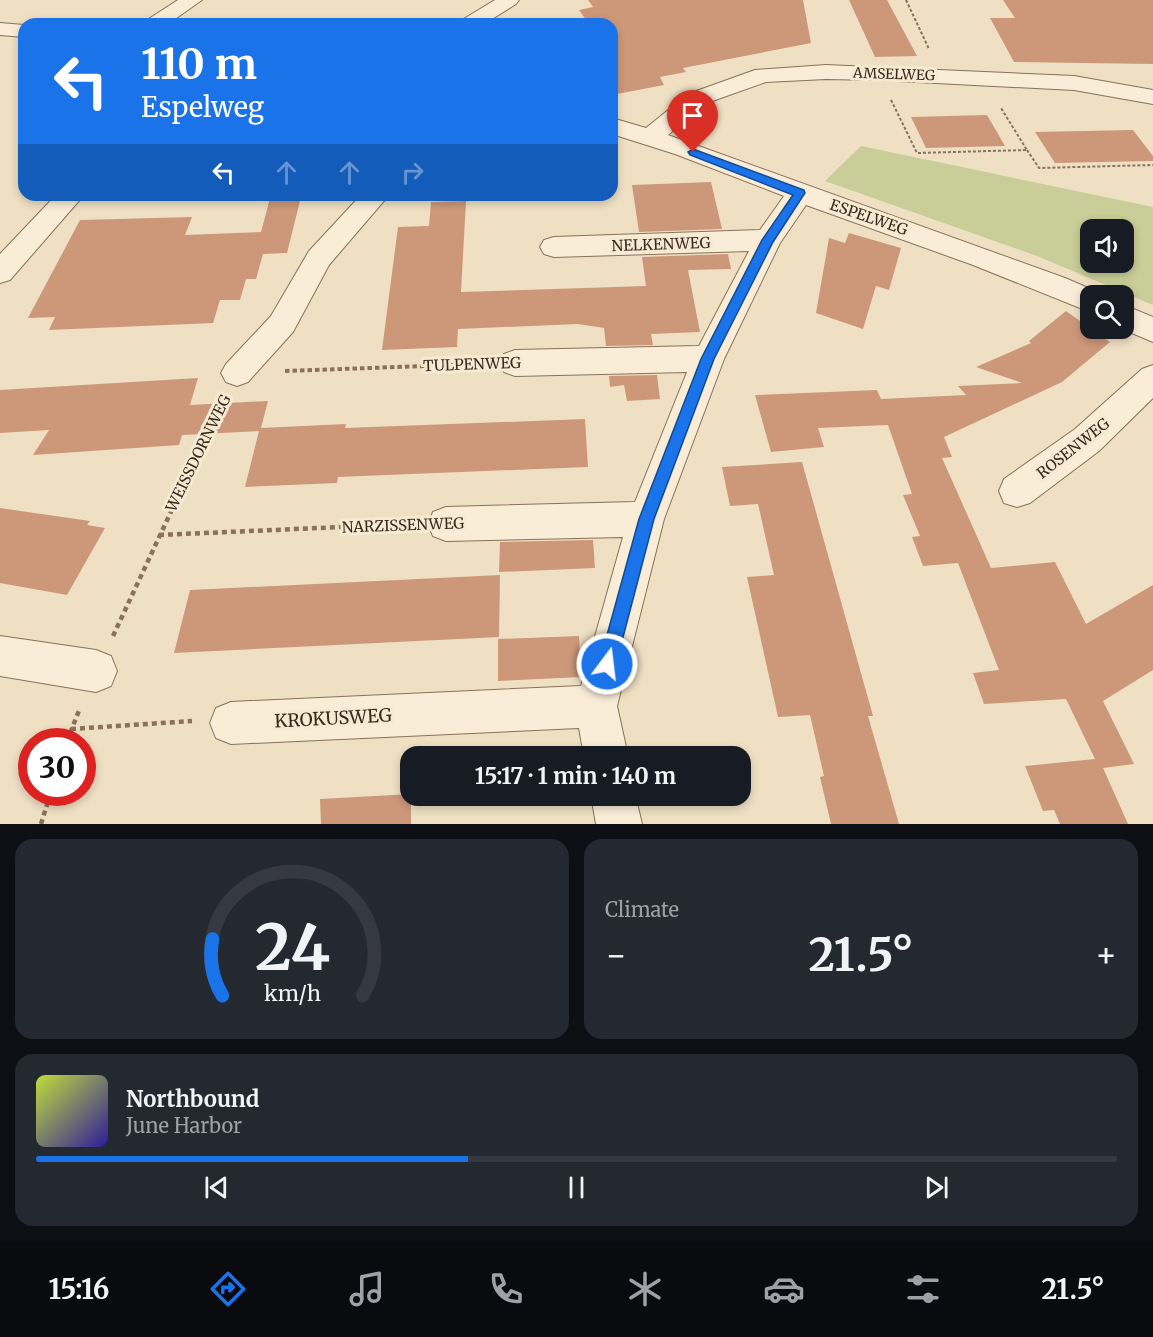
<!DOCTYPE html>
<html lang="en">
<head>
<meta charset="utf-8">
<style>
	body { margin:0; font-family:Merriweather,serif; background:#242831; color:#f1f3f6; height:100vh; display:flex; flex-direction:column; font-size:22px; white-space:nowrap }
	* { box-sizing:border-box; margin:0 }
	p { font-size:20px; color:#9ea1a6 }
	.icon { flex:none; width:33px; height:33px; fill:none; stroke:currentColor; stroke-width:2; stroke-linecap:round; stroke-linejoin:round }
	.map { position:relative; height:824px; overflow:hidden }
	.side { display:flex; flex-direction:column; gap:15px; padding:15px; background:#0d0f14; flex:1 }
	.side>* { flex:none }
	.hud { position:absolute; left:18px; top:18px; width:600px; height:183px; border-radius:18px; box-shadow:0 3px 9px #0003; background:#1a73e8; color:#fff; overflow:hidden }
	.buttons { position:absolute; left:1080px; top:219px; display:grid; gap:12px }
	.buttons a { display:grid; place-items:center; width:54px; height:54px; border-radius:12px; background:#171b24; box-shadow:0 3px 9px #0003; font-size:30px }
	.speed { position:absolute; left:18px; top:728px; display:flex; gap:12px; font-size:30px; font-weight:700; text-align:center }
	.speed>* { display:grid; place-content:center; width:78px; height:78px; border-radius:50%; background:#171b24; box-shadow:0 3px 9px #0003; line-height:1 }
	.speed .limit { border:9px solid #d22; background:#fff; color:#111 }
	.pin { position:absolute; display:grid; place-items:center; width:51px; height:51px; color:#fff; margin:-62px -26px; border-radius:50% 50% 50% 0; rotate:-45deg; box-shadow:0 0 6px #0007 }
	.pin .icon { rotate:45deg }
	.me { position:absolute; width:66px; margin:-33px; rotate:15deg; stroke-linejoin:round; filter:drop-shadow(0 0 4px #0008) }
	.turn { display:flex; align-items:center; gap:21px; height:126px; padding:0 24px; font-size:27px }
	.turn .icon { width:78px; height:78px; stroke-width:2.5 }
	.turn b { display:block; font-size:42px; line-height:51px }
	.lanes { display:flex; align-items:center; height:57px; padding:0 24px; background:#0003; justify-content:center; gap:30px; direction:ltr }
	.lanes .off { opacity:.35 }
	.big { font-size:45px; font-weight:700; line-height:1.1 }
	.side .widget { flex:1; display:flex; flex-direction:column; justify-content:center; gap:9px; min-width:0; padding:0 21px; border-radius:18px; background:#242831 }
	.side .dial { align-items:center; gap:0 }
	.dial svg { height:156px; overflow:visible; fill:none; stroke:#363941; stroke-width:7; stroke-linecap:round; text-anchor:middle }
	.dial text { fill:#f1f3f6; stroke:none }
	.song { display:flex; align-items:center; gap:18px }
	.cover { width:72px; height:72px; border-radius:9px; background:linear-gradient(135deg,hsl(70 70% 55%),hsl(250 70% 35%)) }
	.played { height:6px; border-radius:3px; background:linear-gradient(90deg,#1a73e8 40%,#363941 40%) }
	.keys { display:flex; justify-content:space-around; direction:ltr }
	.heat { display:flex; justify-content:space-between; align-items:center; font-size:33px; direction:ltr }
	.side .tiles { flex:1; display:grid; gap:15px; grid-template-columns:1fr 1fr }
	.widget:last-child { grid-column:span 2 }
	.trip { position:absolute; left:400px; top:746px; width:351px; height:60px; border-radius:18px; background:#171b24; box-shadow:0 3px 9px #0003; font-weight:700; line-height:60px; text-align:center }
	.tabs { display:flex; height:96px; justify-content:space-around; align-items:center; background:#090b0e; color:#9ea1a6 }
	.tabs .icon { width:42px; height:42px }
	.tabs .on { color:#1a73e8 }
	.tabs b { font-size:27px; color:#f1f3f6 }
	.map>svg:first-child { display:block }
	.green { fill:#c9cd97; fill-rule:evenodd }
	.building { fill:#cd9879 }
	.lines { fill:none; stroke-linecap:round; stroke-linejoin:round }
	.minor-casing { stroke:#89715a; stroke-width:2 }
	.path-far2 { stroke:#89715a; stroke-width:2; stroke-dasharray:3 2; stroke-linecap:butt }
	.path-far1 { stroke:#89715a; stroke-width:4; stroke-dasharray:4.5 3; stroke-linecap:butt }
	.path { stroke:#89715a; stroke-width:4.5; stroke-dasharray:5 4; stroke-linecap:butt }
	.minor { fill:#f9edd7; fill-rule:evenodd }
	.route { fill:#1a73e8; stroke:#114b97; stroke-width:1.5 }
	.labels { text-anchor:middle; dominant-baseline:central; stroke-width:6; stroke-linejoin:round; paint-order:stroke }
	.far-street-label { font-size:14px; fill:#392a1e; stroke:#f6ead3 }
	.street-label { font-size:15px; fill:#392a1e; stroke:#f6ead3 }
	.near-street-label { font-size:18px; fill:#392a1e; stroke:#f6ead3 }
</style>
</head>
<body>
<div class="map">
<svg width="1153" height="824" viewBox="0 0 1153 824">
	<rect width="100%" height="100%" fill="#efe0c4"/>
	<!-- green -->
	<path class="green" d="M861 146 1153 207V305L1037 256 825 181ZM1090 230H1124V262H1090Z"/>
	<!-- building -->
	<path class="building" d="M588 0H803L811 43 683 68 686 72 660 77 664 85 612 95V24H589L579 10 593 7Z
		M849 0H887L917 56 875 57Z
		M1003 0H1153V64L1014 62 990 18H1015Z
		M987 115 1005 146 926 148 911 117Z
		M1133 130 1153 156V161L1055 163 1035 132Z
		M711 182 722 229 639 232 632 185Z
		M301 197 287 253 263 254 256 279H246L240 300H220L213 323 49 330 55 317 28 318 80 220 192 217 185 235 261 232 270 198Z
		M466 201 461 292 646 286 642 257 728 254 731 269 688 270 700 332 651 334 653 345 606 346 604 328 578 324 458 329 457 347 382 350 398 227 429 226 431 202Z
		M849 233 901 248 889 290 876 286 863 329 816 313 829 238 845 243Z
		M1066 311 1110 342 1062 382 944 437 952 457 942 458 991 568 1055 562 1086 624 1153 585V670L1103 701 1134 764 1103 768 1128 824H1060L1054 810 1043 811 1025 766 1095 759 1066 699 984 704 973 673 999 670 958 563 923 566 912 537 920 536 903 495 912 494 888 425 818 428 824 447 771 452 755 395 877 390 881 399 966 395 958 386 1022 383 976 367 1031 343 1029 341Z
		M657 375 660 399 627 401 624 385 610 387 609 376Z
		M198 378 190 405 268 401 261 428 346 424 345 428 585 419 588 467 338 477 337 483 245 487 259 431 182 435 179 445 33 455 49 430 0 433V390Z
		M802 462 873 716H868L899 824H831L820 777 824 776 810 715 778 717 747 577 774 575 758 504 730 506 722 467Z
		M0 508 90 521 87 525 105 528 67 595 0 583Z
		M593 540 595 568 499 572 500 542Z
		M500 575 499 637 174 653 190 590Z
		M579 636 581 677 498 681V639Z
		M411 794V824H321L320 799Z"/>
	<g class="lines">
		<defs>
			<path id="minor" d="M178 0H202L168 24H144L147 20Z
				M495 0H519L516 4 484 24H459L462 20Z
				M0 23 24 25V37L0 35Z
				M826 65 1074 76 1153 90V104L1074 90 878 80 826 79 766 82 704 104 668 135 1065 278 1100 293 1102 296H1090V312L973 265 806 205 780 243 724 359 664 519 617 706 628 756H584L579 728 231 744 216 738 210 723 216 708 231 702 581 686 623 537 446 541 433 536 428 524 433 512 446 507 635 502 687 372 515 376 504 372 499 363 504 354 515 350 699 346 749 251 554 257 544 254 540 247 544 240 554 237 760 230 784 196 675 154 612 134V118L646 128 688 94 755 70Z
				M56 195H84L10 280 0 283V254Z
				M361 195H389L329 265 293 332 248 382 237 386 226 382 221 373 226 364 271 316 309 251Z
				M1124 305 1153 317V342L1120 328H1124Z
				M1153 365V398L1099 451 1030 503 1017 507 1004 503 999 491 1004 479 1075 429 1142 369Z
				M0 636 96 650 111 656 117 671 111 686 96 692 0 676Z
				M591 795H635L642 824H596Z"/>
		</defs>
		<!-- minor casing -->
		<use href="#minor" class="minor-casing"/>
		<!-- path-far2 -->
		<path class="path-far2" d="M906 0 929 49
			M891 100 917 153 1027 150 1001 108
			M1027 150 1039 168 1153 165"/>
		<!-- path-far1 -->
		<path class="path-far1" d="M285 371 481 364
			M190 472 223 401"/>
		<!-- path -->
		<path class="path" d="M159 535 410 524
			M113 636 190 471
			M71 729 192 721
			M67 741 80 708
			M41 824 51 792"/>
		<!-- minor -->
		<use href="#minor" class="minor"/>
	</g>
	<!-- route -->
	<path class="route" d="M693 149 804 190 805 193 773 242 714 359 654 519 616 664 613 670 607 673 601 670 599 664 639 519 701 359 762 240 793 195 690 155 688 152Z"/>
	<g class="labels">
		<!-- far-street labels -->
		<g class="far-street-label">
			<text transform="translate(894 74) rotate(2)">AMSELWEG</text>
		</g>
		<!-- street labels -->
		<g class="street-label">
			<text transform="translate(869 217) rotate(19)">ESPELWEG</text>
			<text transform="translate(661 244) rotate(-2)">NELKENWEG</text>
			<text transform="translate(472 364) rotate(-2)">TULPENWEG</text>
			<text transform="translate(1073 448) rotate(-38)">ROSENWEG</text>
			<text transform="translate(198 453) rotate(-64)">WEISSDORNWEG</text>
			<text transform="translate(403 525) rotate(-2)">NARZISSENWEG</text>
		</g>
		<!-- near-street labels -->
		<g class="near-street-label">
			<text transform="translate(333 718) rotate(-3)">KROKUSWEG</text>
		</g>
	</g>
</svg>
<div class="buttons">
<a><svg class="icon" aria-label="sound" viewBox="0 0 24 24"><path d="M4 9h4l5-4v14l-5-4H4zM17 9q2 3 0 6"/></svg></a>
<a><svg class="icon" aria-label="search" viewBox="0 0 24 24"><circle cx="10" cy="10" r="6"/><path d="M15 15l6 6"/></svg></a>
</div>
<div class="speed"><div class="limit">30</div></div>
<div class="pin" style="left:693px;top:152px;background:#d93025"><svg class="icon" aria-label="arrive" viewBox="0 0 24 24"><path d="M6 21V4h12l-3 4 3 4H6"/></svg></div>
<svg class="me" style="left:607px;top:664px" viewBox="-20 -20 40 40"><circle r="17" fill="#1a73e8" stroke="#fff" stroke-width="3"/><path d="M0-11L8 9 0 5-8 9z" fill="#fff"/></svg>
<div class="trip">15:17 · 1 min · 140 m</div>
<div class="hud">
<div class="turn"><svg class="icon" aria-label="left" viewBox="0 0 24 24"><path d="M17 20v-9H6M10 6l-5 5 5 5"/></svg><div><b>110 m</b>Espelweg</div></div>
<div class="lanes"><svg class="icon" aria-label="left" viewBox="0 0 24 24"><path d="M17 20v-9H6M10 6l-5 5 5 5"/></svg><svg class="icon off" aria-label="ahead" viewBox="0 0 24 24"><path d="M12 20V5M6 11l6-6 6 6"/></svg><svg class="icon off" aria-label="ahead" viewBox="0 0 24 24"><path d="M12 20V5M6 11l6-6 6 6"/></svg><svg class="icon off" aria-label="right" viewBox="0 0 24 24"><path d="M7 20v-9h11M14 6l5 5-5 5"/></svg></div>
</div>
</div>
<section class="side">
<div class="tiles">
<div class="widget dial"><svg viewBox="0 0 100 80">
<path d="M14 69A42 42 0 1 1 86 69"/>
<path d="M14 69A42 42 0 0 1 9 40" stroke="#1a73e8"/>
<text x="50" y="56" font-size="32" font-weight="700">24</text>
<text x="50" y="72" font-size="11">km/h</text>
</svg></div>
<div class="widget"><p>Climate</p>
<div class="heat"><a>−</a><b class="big">21.5°</b><a>+</a></div>
</div>
<div class="widget">
<div class="song"><i class="cover"></i><div><b>Northbound</b><p>June Harbor</p></div></div>
<div class="played"></div>
<div class="keys"><svg class="icon" aria-label="previous" viewBox="0 0 24 24"><path d="M18 5L8 12l10 7zM5 5v14"/></svg><svg class="icon" aria-label="pause" viewBox="0 0 24 24"><path d="M8 5v14M16 5v14"/></svg><svg class="icon" aria-label="next" viewBox="0 0 24 24"><path d="M6 5l10 7-10 7zM19 5v14"/></svg></div>
</div>
</div>
</section>
<nav class="tabs">
<b>15:16</b>
<svg class="icon on" aria-label="directions" viewBox="0 0 24 24"><path d="M12 3l9 9-9 9-9-9zM9 14v-3h6M13 9l2 2-2 2"/></svg>
<svg class="icon" aria-label="music" viewBox="0 0 24 24"><path d="M9 18V5l10-2v13"/><circle cx="6" cy="18" r="3"/><circle cx="16" cy="16" r="3"/></svg>
<svg class="icon" aria-label="phone" viewBox="0 0 24 24"><path d="M5 4h4l2 5-3 2q2 4 5 5l2-3 5 2v4C11 20 4 13 5 4z"/></svg>
<svg class="icon" aria-label="climate" viewBox="0 0 24 24"><path d="M12 3v18M4 7l16 10M4 17L20 7"/></svg>
<svg class="icon" aria-label="car" viewBox="0 0 24 24"><path d="M5 17H2v-5l4-1 3-4h7l3 4 3 1v5h-3M9 17h6M6 11h13"/><circle cx="7" cy="17" r="2"/><circle cx="17" cy="17" r="2"/></svg>
<svg class="icon" aria-label="filters" viewBox="0 0 24 24"><path d="M4 7h16M4 17h16"/><circle cx="9" cy="7" r="2"/><circle cx="15" cy="17" r="2"/></svg>
<b>21.5°</b>
</nav>
</body>
</html>
